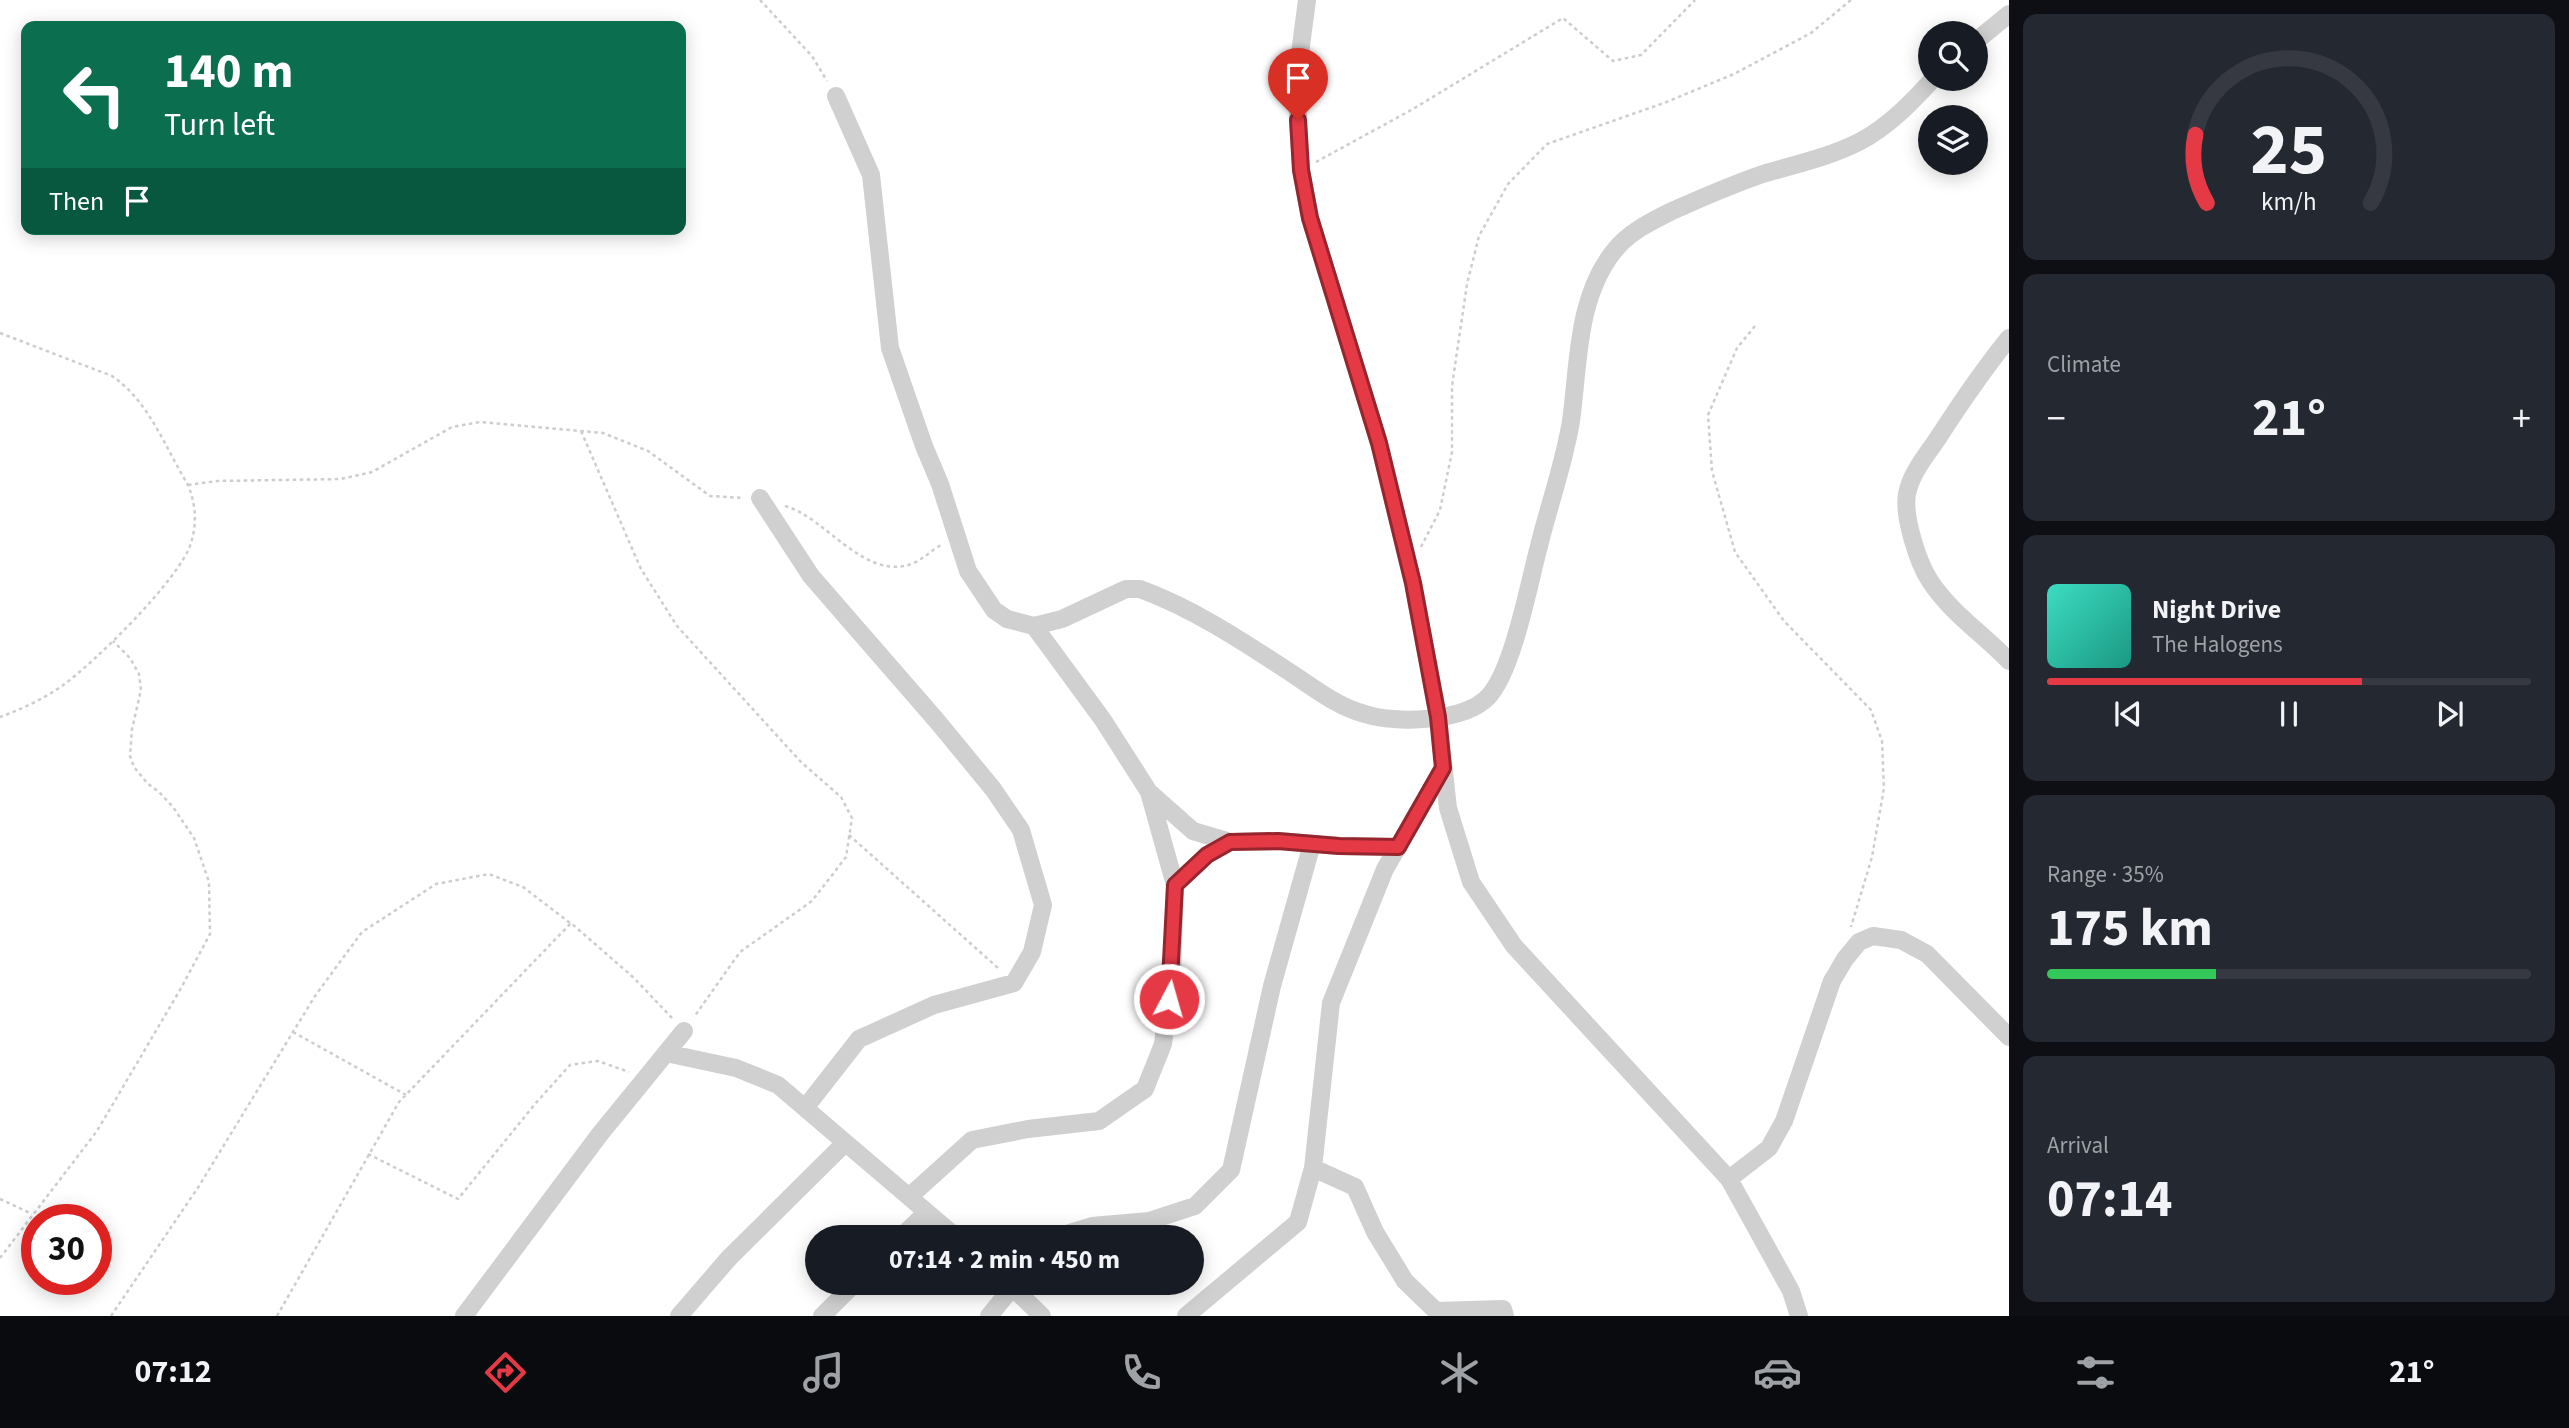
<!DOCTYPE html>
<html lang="en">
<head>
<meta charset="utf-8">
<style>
	body { margin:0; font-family:"Source Sans 3",sans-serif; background:#242831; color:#f1f3f6; height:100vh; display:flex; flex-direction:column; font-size:26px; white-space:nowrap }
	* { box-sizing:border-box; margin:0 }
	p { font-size:23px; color:#9ea1a6 }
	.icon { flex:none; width:38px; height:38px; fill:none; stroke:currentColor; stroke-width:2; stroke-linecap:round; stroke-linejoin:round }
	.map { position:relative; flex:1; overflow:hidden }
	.sheet { display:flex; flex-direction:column; gap:14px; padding:14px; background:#0d0f14; width:560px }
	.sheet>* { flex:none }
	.guide { position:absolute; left:21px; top:21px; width:665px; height:214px; border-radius:14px; box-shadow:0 4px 18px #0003; background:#0b6e4f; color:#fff; overflow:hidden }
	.fabs { position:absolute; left:1918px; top:21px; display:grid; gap:14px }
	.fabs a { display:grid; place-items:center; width:70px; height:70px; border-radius:50%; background:#171b24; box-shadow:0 4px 18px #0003; font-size:35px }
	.speed { position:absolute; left:21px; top:1204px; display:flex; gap:14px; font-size:35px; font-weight:700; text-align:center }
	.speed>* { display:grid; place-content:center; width:91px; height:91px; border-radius:50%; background:#171b24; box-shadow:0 4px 18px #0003; line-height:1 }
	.speed .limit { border:10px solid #d22; background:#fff; color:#111 }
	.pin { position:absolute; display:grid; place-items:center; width:60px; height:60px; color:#fff; margin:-72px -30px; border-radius:50% 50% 50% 0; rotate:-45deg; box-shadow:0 0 7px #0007 }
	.pin .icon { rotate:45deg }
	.me { position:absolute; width:77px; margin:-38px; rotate:6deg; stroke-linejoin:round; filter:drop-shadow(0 0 5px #0008) }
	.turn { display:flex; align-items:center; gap:24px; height:147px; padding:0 28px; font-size:32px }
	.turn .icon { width:91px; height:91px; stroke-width:2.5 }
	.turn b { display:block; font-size:49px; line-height:60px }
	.then { display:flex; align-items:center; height:66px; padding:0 28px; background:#0003; gap:14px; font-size:26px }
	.big { font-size:52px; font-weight:700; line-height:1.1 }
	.sheet .tile { flex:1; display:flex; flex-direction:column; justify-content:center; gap:10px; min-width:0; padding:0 24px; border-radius:14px; background:#242831 }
	.sheet .dial { align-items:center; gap:0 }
	.dial svg { height:182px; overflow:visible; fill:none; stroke:#363941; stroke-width:7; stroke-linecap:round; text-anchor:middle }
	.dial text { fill:#f1f3f6; stroke:none }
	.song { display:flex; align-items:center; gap:21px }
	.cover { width:84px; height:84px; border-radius:10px; background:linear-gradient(135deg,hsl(170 70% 55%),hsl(170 70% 35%)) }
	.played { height:7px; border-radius:4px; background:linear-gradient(90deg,#e63946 65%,#363941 65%) }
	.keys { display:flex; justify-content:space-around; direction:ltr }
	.heat { display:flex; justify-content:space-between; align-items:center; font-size:38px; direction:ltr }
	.charge { height:10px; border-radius:5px; background:linear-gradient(90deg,#34c759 35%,#363941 0) }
	.trip { position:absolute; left:805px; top:1225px; width:399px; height:70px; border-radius:35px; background:#171b24; box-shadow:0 4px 18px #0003; font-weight:700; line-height:70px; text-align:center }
	.tab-bar { display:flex; height:112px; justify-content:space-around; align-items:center; background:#090b0e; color:#9ea1a6 }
	.tab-bar .icon { width:49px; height:49px }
	.tab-bar .active { color:#e63946 }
	.tab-bar b { font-size:32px; color:#f1f3f6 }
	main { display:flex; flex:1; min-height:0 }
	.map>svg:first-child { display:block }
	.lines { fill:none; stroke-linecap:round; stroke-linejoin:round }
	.path { stroke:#cdcdcd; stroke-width:2.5; stroke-dasharray:3.5 3.5; stroke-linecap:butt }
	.minor { stroke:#d0d0d0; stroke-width:18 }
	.route-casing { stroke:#96252e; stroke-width:18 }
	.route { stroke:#e63946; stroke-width:12 }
</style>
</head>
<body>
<main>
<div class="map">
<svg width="2009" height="1316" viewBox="0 0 2009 1316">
	<rect width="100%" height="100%" fill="#fff"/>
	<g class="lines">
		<!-- path -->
		<path class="path" d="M760 0 812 56 827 81
			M1316 162 1413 109 1563 18 1613 61 1641 55 1695 0
			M1755 326 1737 348 1708 415 1712 471 1735 552 1784 621 1871 710 1882 741 1884 788 1872 857 1851 927
			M0 333 112 376C149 401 166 449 188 485 196 504 197 524 191 543 180 579 94 663 62 686 43 699 22 709 0 717
			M581 431 641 569 677 626 801 762 841 797 852 818 846 857 812 901 740 952 694 1017
			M188 485 217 481 341 479 372 472 452 427 480 422 603 433 648 451 710 496 744 498
			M785 506C826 517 865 583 914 563 923 559 932 550 941 545
			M1421 547 1440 510 1452 452V386L1467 284 1479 236 1508 184 1547 144 1664 103 1734 74 1811 33 1851 0
			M849 835 998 968
			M293 1032 406 1095
			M368 1154 458 1199 535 1104 570 1065 598 1061 629 1072
			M0 1199 32 1214
			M0 1258 97 1131 180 990 210 934 209 882 194 838 173 807 159 792 147 783 134 767 130 756 132 729 141 690 139 674 130 658 113 641
			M111 1316 199 1186 315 996 362 932 436 884 489 874 523 887 570 923
			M277 1316 399 1102 571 923 634 978 672 1018"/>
		<!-- minor -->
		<path class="minor" d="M1307 0 1299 61 1298 120 1301 170 1310 218 1379 443 1413 583 1438 717 1448 808 1471 882 1514 946 1729 1179 1791 1291 1799 1316
			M1976 41 2009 14
			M836 96 871 175 890 348 924 446 940 484 968 571 994 610 1007 619 1034 626 1062 619 1126 589H1140C1192 608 1239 639 1285 669 1310 685 1335 706 1365 714 1396 724 1464 722 1488 697 1513 671 1529 583 1539 546 1549 505 1564 464 1571 421 1579 364 1576 299 1614 251 1630 231 1652 221 1674 210 1704 197 1735 183 1766 173 1797 164 1829 157 1859 142 1888 127 1911 103 1933 79
			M2009 338C1983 370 1960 404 1938 438 1926 456 1911 473 1907 494 1903 516 1918 563 1930 581 1950 612 1984 635 2009 661
			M760 498 811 576 937 721 993 789 1021 830 1043 905 1032 952 1014 983 934 1005 859 1039 805 1108
			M1149 792 1193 831 1230 842
			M1175 885 1207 855 1230 842 1278 841 1339 846 1398 847
			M666 1053 736 1068 778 1085 956 1237
			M1313 1168 1355 1187 1375 1232 1405 1281 1436 1311 1503 1309 1505 1316
			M1729 1179 1769 1148 1784 1121 1832 981 1845 959 1859 942 1873 936 1901 940 1927 954 2009 1037
			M910 1196 972 1140 1028 1129 1099 1121 1145 1089 1163 1044 1172 976 1175 885 1149 792 1103 720 1034 626
			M901 1237 926 1213
			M1056 1237 1092 1226 1149 1221 1195 1206 1231 1170 1272 986 1312 844
			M1008 1283 1042 1316
			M464 1316 600 1134 684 1031
			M679 1316 729 1258 845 1143
			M822 1316 855 1283
			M989 1316 1016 1283
			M1186 1316 1298 1222 1313 1168 1331 1003 1385 869 1443 768"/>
	</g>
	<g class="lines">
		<defs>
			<path id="route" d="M1169 999 1175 885 1207 855 1230 842 1278 841 1339 846 1398 847 1443 768 1438 717 1413 583 1379 443 1310 218 1301 170 1298 120"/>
		</defs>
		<!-- route casing -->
		<use href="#route" class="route-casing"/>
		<!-- route -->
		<use href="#route" class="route"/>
	</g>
</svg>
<div class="fabs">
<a><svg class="icon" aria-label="search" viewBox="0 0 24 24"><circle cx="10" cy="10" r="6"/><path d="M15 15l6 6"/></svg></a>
<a><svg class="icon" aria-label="layers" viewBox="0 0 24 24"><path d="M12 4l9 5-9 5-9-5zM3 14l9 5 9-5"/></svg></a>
</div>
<div class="speed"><div class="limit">30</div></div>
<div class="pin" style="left:1298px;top:120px;background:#d93025"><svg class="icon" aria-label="arrive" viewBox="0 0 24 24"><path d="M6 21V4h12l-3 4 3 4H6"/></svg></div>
<svg class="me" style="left:1169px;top:999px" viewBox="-20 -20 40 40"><circle r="17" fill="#e63946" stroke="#fff" stroke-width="3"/><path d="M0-11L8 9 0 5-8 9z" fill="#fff"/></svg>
<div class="trip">07:14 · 2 min · 450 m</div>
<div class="guide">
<div class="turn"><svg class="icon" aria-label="left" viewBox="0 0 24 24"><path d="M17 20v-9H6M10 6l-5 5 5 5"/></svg><div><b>140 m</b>Turn left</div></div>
<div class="then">Then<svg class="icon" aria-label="arrive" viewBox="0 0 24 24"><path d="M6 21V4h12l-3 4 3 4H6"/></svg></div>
</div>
</div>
<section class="sheet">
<div class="tile dial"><svg viewBox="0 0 100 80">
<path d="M14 69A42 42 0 1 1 86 69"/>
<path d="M14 69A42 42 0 0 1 9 39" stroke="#e63946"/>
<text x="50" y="56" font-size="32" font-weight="700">25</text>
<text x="50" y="72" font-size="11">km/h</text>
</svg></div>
<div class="tile"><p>Climate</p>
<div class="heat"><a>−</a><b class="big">21°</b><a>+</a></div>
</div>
<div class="tile">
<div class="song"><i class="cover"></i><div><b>Night Drive</b><p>The Halogens</p></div></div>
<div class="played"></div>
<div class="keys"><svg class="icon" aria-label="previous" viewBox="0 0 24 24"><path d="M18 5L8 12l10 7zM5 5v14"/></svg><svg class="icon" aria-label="pause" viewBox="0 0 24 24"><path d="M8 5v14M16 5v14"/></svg><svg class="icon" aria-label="next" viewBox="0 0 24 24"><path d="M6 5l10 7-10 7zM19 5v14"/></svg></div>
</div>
<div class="tile"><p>Range · 35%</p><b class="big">175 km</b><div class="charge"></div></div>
<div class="tile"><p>Arrival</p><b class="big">07:14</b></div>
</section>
</main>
<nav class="tab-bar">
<b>07:12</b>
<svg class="icon active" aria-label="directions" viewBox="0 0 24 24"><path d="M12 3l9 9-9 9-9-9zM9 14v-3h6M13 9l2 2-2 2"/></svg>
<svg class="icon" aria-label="music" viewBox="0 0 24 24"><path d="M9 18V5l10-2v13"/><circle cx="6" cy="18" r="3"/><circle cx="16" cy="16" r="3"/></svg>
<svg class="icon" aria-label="phone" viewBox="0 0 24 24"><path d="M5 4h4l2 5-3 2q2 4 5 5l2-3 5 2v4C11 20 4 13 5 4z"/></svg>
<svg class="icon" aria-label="climate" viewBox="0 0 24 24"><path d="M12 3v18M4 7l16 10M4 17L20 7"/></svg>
<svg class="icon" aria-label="car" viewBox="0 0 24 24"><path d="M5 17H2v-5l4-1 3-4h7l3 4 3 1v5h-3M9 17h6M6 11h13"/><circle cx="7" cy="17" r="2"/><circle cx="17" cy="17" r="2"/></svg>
<svg class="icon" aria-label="filters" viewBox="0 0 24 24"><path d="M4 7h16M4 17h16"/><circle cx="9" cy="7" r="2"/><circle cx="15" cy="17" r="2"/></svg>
<b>21°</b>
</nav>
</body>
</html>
